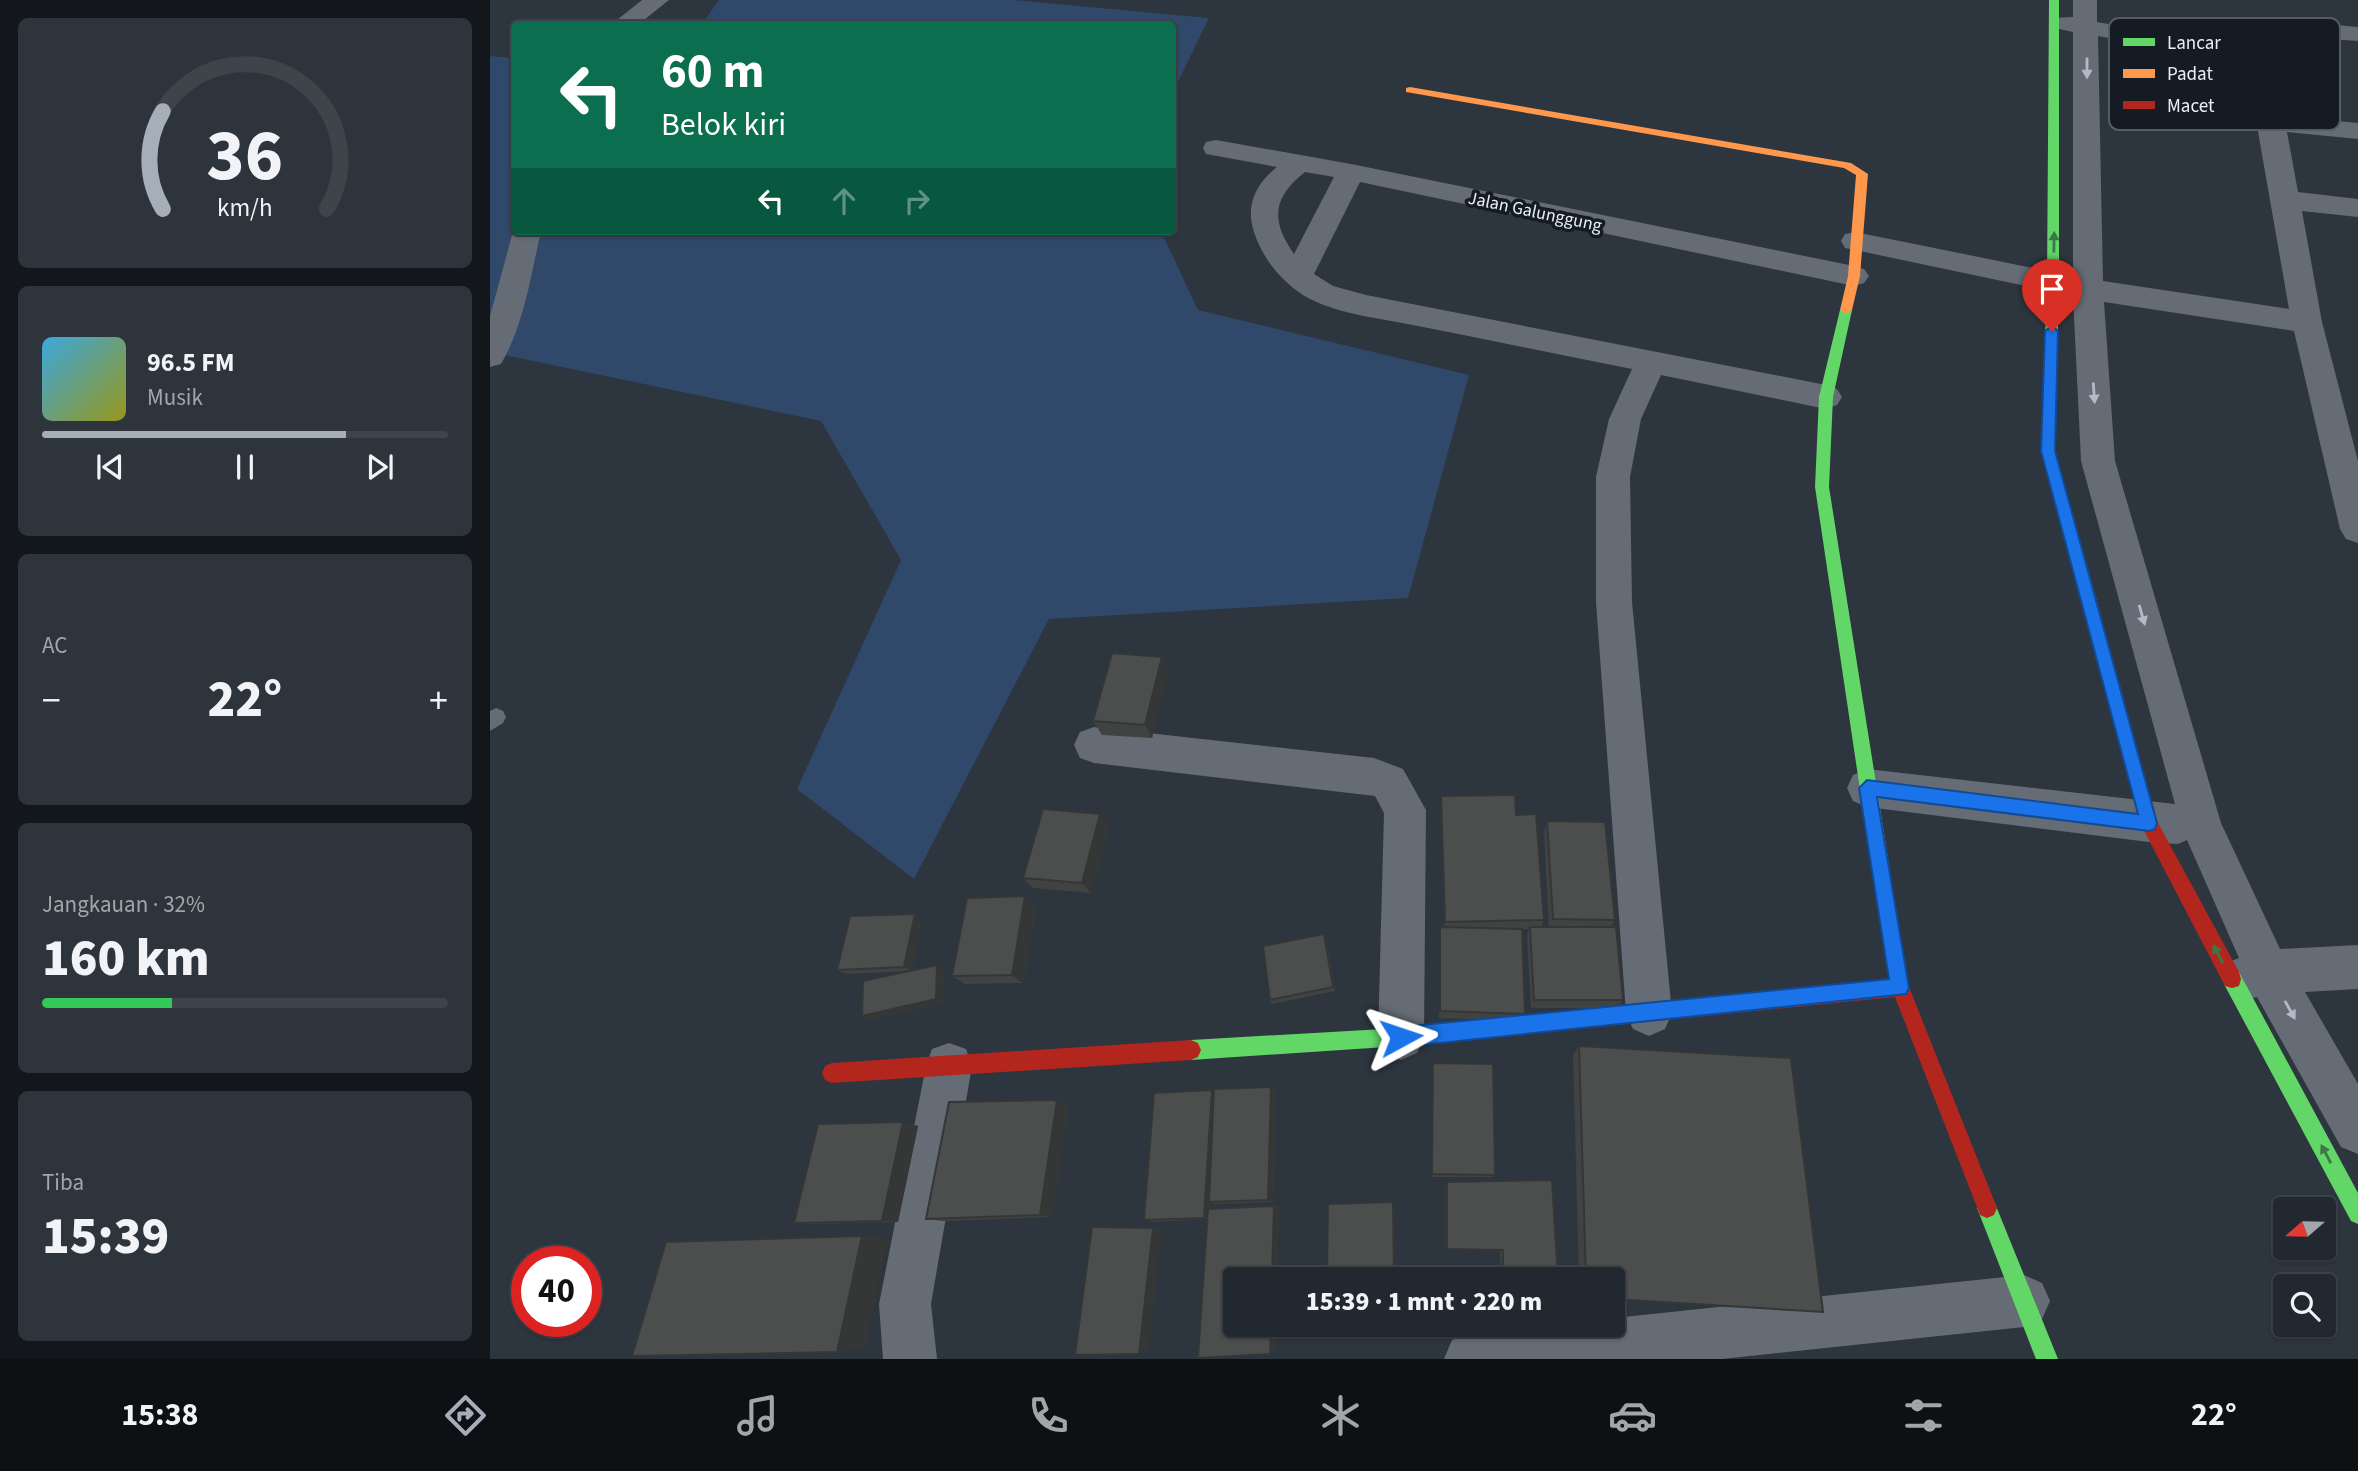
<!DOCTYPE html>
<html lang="id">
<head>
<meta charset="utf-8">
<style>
	body { margin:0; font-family:"Source Sans 3",sans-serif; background:#2e343b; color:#f1f3f6; height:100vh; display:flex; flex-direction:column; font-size:26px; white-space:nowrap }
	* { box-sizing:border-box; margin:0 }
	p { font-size:23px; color:#a2a6aa }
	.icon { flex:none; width:38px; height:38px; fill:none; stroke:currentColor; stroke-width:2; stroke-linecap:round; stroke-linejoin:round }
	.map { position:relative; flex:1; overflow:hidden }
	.details { display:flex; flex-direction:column; gap:18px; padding:18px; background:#13161a; width:490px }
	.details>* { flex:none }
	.top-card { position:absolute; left:21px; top:21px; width:665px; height:214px; border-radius:7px; box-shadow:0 2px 5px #0004,0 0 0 2px #3f444b; background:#0b6e4f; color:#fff; overflow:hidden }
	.needle { width:46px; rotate:250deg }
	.controls { position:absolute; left:1783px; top:1197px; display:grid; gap:14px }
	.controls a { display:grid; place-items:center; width:63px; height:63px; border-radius:7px; background:#22282f; box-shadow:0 2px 5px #0004,0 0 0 2px #3f444b; font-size:35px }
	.speed { position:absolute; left:21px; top:1246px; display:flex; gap:14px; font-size:35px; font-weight:700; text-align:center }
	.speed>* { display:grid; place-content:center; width:91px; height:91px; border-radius:50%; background:#22282f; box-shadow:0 2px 5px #0004,0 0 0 2px #3f444b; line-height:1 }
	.speed .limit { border:10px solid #d22; background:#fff; color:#111 }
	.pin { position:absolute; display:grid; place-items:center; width:60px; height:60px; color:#fff; margin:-72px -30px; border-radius:50% 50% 50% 0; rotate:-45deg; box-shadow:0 0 7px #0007 }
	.pin .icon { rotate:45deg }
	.me { position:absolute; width:77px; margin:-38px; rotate:85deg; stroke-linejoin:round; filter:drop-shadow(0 0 5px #0008) }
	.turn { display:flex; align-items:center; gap:24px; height:147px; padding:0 35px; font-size:32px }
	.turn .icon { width:91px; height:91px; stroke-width:2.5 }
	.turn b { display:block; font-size:49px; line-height:60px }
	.lanes { display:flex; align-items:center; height:66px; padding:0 35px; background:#0003; justify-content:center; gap:35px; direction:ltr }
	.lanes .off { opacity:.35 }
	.big { font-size:52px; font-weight:800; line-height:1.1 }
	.details .widget { flex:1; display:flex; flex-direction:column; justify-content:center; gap:10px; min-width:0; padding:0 24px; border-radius:10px; background:#2e343b }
	.details .dial { align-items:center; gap:0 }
	.dial svg { height:182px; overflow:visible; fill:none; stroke:#3f444b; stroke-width:7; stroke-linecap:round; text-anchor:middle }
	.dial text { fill:#f1f3f6; stroke:none }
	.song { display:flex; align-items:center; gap:21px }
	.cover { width:84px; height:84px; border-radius:10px; background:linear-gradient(135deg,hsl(200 70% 55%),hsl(60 70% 35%)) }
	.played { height:7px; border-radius:4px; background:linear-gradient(90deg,#a5aeb9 75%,#3f444b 75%) }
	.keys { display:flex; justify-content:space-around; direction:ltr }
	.heat { display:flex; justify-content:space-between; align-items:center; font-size:38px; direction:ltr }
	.charge { height:10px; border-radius:5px; background:linear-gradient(90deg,#34c759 32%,#3f444b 0) }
	.trip { position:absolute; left:733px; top:1267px; width:402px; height:70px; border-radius:7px; background:#22282f; box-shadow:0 2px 5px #0004,0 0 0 2px #3f444b; font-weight:800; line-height:70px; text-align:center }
	.tabs { display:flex; height:112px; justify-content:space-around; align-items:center; background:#0e1013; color:#a2a6aa }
	.tabs .icon { width:49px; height:49px }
	.tabs .current { color:#a5aeb9 }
	.tabs b { font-size:32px; color:#f1f3f6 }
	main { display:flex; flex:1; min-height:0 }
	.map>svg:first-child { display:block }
	.green { fill:#304869 }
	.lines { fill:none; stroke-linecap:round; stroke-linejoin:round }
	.lane { fill:#656c75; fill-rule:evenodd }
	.street { fill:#656c75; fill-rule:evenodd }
	.fast { fill:#63d668; fill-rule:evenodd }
	.slow { fill:#ff974d; fill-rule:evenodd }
	.jam { fill:#b3261e; fill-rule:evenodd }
	.wall { fill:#414342 }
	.shaded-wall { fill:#353736 }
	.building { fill:#4c4e4d; stroke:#353736; stroke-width:2 }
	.oneway { fill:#b2bbc5 }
	.oneway2 { fill:#3c7846 }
	.route { fill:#1a73e8; stroke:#114b97; stroke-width:2 }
	.labels { text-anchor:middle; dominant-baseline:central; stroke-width:7; stroke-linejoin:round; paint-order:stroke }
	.far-street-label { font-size:18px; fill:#e6effb; stroke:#151b23 }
	.key { fill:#151b23; stroke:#545b64; stroke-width:2 }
	.key-label { font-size:19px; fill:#e6effb }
</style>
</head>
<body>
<main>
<section class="details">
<div class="widget dial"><svg viewBox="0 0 100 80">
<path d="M14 69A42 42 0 1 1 86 69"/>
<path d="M14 69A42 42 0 0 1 14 26" stroke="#a5aeb9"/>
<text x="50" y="56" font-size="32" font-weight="700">36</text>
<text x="50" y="72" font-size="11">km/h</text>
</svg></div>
<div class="widget">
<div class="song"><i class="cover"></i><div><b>96.5 FM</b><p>Musik</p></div></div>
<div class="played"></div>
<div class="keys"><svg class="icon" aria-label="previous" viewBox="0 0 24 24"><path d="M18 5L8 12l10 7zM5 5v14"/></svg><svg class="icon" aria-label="pause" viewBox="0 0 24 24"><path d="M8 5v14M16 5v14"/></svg><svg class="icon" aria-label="next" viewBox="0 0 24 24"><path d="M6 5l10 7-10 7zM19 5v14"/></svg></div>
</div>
<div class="widget"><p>AC</p>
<div class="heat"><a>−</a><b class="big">22°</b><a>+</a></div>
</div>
<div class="widget"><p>Jangkauan · 32%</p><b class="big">160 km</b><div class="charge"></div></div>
<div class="widget"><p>Tiba</p><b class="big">15:39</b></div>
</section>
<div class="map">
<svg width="1868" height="1359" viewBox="0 0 1868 1359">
	<rect width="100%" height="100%" fill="#2d353f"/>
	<!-- green -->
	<path class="green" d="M229 0H522L719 18 683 92 682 24H212Z
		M0 56 24 58V231H671L708 310 979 375 918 598 559 619 424 879 307 789 411 560 331 421 0 352Z"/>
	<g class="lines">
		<!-- lane -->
		<path class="lane" d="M6 708 13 711 16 717 13 723 0 731V711Z"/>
		<!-- street -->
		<path class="street" d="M152 0H179L149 24H122Z
			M1583 0H1607V22L1753 48 1749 30 1752 25 1779 19 1868 27V41L1774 34 1794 116 1868 123V139L1797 132 1808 192 1868 199V217L1812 211 1832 322 1868 461V543L1856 539 1850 529 1804 331 1614 302 1625 461 1731 823 1790 949 1868 945V989L1815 992 1868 1084V1154L1851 1147 1767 997 1757 999 1741 993 1735 977 1741 961 1749 958 1697 840 1688 844 1659 842 1377 807 1363 801 1357 788 1363 775 1377 769 1685 804 1591 461 1583 296 1365 250 1355 248 1351 241 1355 234 1365 232 1583 276V32L1565 28 1562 23 1565 18 1583 17ZM1608 36 1756 63 1799 309 1613 281Z
			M726 140 861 164 1364 266 1374 269 1379 276 1374 283 1364 286 870 182 824 274 843 286 876 295 1336 385 1347 389 1352 397 1347 405 1336 409 1171 375 1151 419 1140 477 1142 602 1182 1013 1175 1029 1159 1036 1143 1029 1136 1013 1106 602V477L1119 419 1142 369C1071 355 1000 340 928 326 894 319 852 315 820 299 794 285 773 260 764 232 755 205 766 184 787 167L716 154 713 148 716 142ZM815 172 844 177 804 254C780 220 783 197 815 172Z
			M24 228V231H51C41 275 34 325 11 364L0 367V316Z
			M604 727 884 758 913 769 936 810 934 1037 927 1053 911 1060 895 1053 888 1037 894 813 885 796 604 763 590 758 584 745 590 732Z
			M459 1043 476 1049 482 1066 441 1304 447 1359H393L389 1304 436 1066 442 1049Z
			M1534 1275 1552 1283 1560 1301 1552 1319 1534 1327 1232 1359H954L962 1340C1011 1320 1071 1325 1124 1325V1318Z"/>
		<!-- fast -->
		<path class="fast" d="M1559 0H1569V283L1565 451 1608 605 1605 609H1595L1592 605 1551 451 1557 283Z
			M1356 306 1362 310 1343 397 1339 487 1402 884 1399 890 1393 892 1387 890 1384 884 1325 487 1329 397 1350 310Z
			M1742 970 1749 972 1868 1193V1224L1861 1221 1735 986 1733 979 1735 972Z
			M1135 1006 1142 1008 1144 1015 1142 1022 1135 1024 911 1046 701 1060 694 1057 691 1050 694 1043 701 1040 911 1028Z
			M1497 1198 1504 1201 1568 1359H1546L1487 1208 1490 1201Z"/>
		<!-- slow -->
		<path class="slow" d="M920 87 1361 163 1378 174 1370 276 1362 310 1356 314 1350 310 1358 276 1366 175 1354 168 916 92V88Z"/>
		<!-- jam -->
		<path class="jam" d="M1600 599 1605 601 1608 605 1667 821 1749 972 1751 979 1749 986 1742 988 1735 986 1650 823 1592 605 1595 601Z
			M1393 876 1399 878 1402 884 1419 987 1507 1208 1504 1215 1497 1218 1490 1215 1405 997 1135 1024 1128 1022 1126 1015 1128 1008 1135 1006 1399 979 1384 884 1387 878Z
			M701 1040 708 1043 711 1050 708 1057 701 1060 342 1083 335 1080 332 1073 335 1066 342 1063Z"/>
	</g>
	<!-- wall -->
	<path class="wall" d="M672 657 678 671 662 738 612 735 603 721Z
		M951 796 1026 815 1054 920 1051 927H1059L1054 833 1057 821 1125 920 1121 927 1133 1000 1127 1008H1041L1037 936 1039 929H1028L1035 1014 1032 1021 949 1018 950 927H954Z
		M610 814 619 826 601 893 543 888 533 878Z
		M535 896 546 906 533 983 475 984 462 976Z
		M432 918 422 971 454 969 453 1003 380 1020 372 1016 420 971 356 974 347 970Z
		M836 939 845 991 782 1004 780 1000Z
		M1089 1046 1124 1279H1089L1083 1055Z
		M943 1063 1005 1175 1003 1177H942Z
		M781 1087 786 1092 783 1202 725 1204 722 1203V1209L784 1206 789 1208 787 1279H746V1325H786L785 1351 780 1354 708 1358 717 1219 663 1222 654 1220 664 1093 722 1090 724 1092V1089Z
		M578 1105 562 1217 452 1221 436 1219Z
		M413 1122 428 1126 408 1222 323 1224 304 1223Z
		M957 1182 1068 1279H1011L1010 1250H956Z"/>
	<!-- shaded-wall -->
	<path class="shaded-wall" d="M672 657 678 671 662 738 655 725Z
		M610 814 619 826 601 893 592 883Z
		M535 896 546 906 533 983 522 975Z
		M425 914 432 918 422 971 414 967Z
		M447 965 454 969 453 1003 380 1020 372 1016Z
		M781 1087 786 1092 783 1202 778 1200Z
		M722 1090 728 1095 719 1202 722 1203 721 1219 714 1218Z
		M567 1100 578 1105 562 1217 550 1215Z
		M413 1122 428 1126 408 1222 392 1221Z
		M903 1202 904 1204 905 1279H904Z
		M784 1206 789 1208 787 1279H782Z
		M663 1228 672 1229 659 1351 649 1354Z
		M372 1236 398 1238 375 1348 347 1352Z
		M781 1325H786L785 1351 780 1354Z"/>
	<!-- building -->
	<path class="building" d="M622 653 672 657 655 725 603 721Z
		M1025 795 1026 815 1046 814 1054 920 955 922 951 796Z
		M553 809 610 814 592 883 533 878Z
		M1057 821 1115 822 1125 920 1063 919Z
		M535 896 522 975 462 976 477 898Z
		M425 914 414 967 347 970 360 916Z
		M950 927 1032 929 1035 1014 950 1011Z
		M1040 927H1126L1133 1000H1044Z
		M834 934 843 987 780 1000 773 946Z
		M447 965 446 999 372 1016 373 981Z
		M1089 1046 1301 1058 1333 1312 1124 1299V1279H1096Z
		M943 1063 1003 1064 1005 1175 942 1174Z
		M781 1087 778 1200 719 1202 724 1089Z
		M722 1090 714 1218 654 1220 664 1093Z
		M567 1100 550 1215 436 1219 459 1102Z
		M413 1122 392 1221 304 1223 328 1124Z
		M1062 1180 1068 1279H1013V1250L957 1249V1182Z
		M903 1202 904 1279H837L838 1204Z
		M784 1206 782 1279H746V1325H781L780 1354 708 1358 718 1209Z
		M602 1227 663 1228 649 1354 585 1355Z
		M372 1236 347 1352 142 1356 176 1242Z"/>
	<!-- one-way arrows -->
	<defs><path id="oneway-solid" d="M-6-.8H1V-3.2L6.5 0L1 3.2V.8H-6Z" transform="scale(1.75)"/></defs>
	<g class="oneway">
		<use href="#oneway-solid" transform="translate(1597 68) rotate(90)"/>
		<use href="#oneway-solid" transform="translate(1604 393) rotate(86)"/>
		<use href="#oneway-solid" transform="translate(1652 615) rotate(74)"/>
		<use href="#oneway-solid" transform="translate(1800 1010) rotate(61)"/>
	</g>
	<g class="oneway2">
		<use href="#oneway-solid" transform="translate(1564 242) rotate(-89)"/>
		<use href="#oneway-solid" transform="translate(1728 954) rotate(-118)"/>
		<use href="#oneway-solid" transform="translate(1836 1154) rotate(-118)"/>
	</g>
	<!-- route -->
	<path class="route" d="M1562 326 1568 331 1565 451 1667 823 1665 829 1659 831 1387 797 1419 988 1416 994 911 1047 904 1044 901 1037 904 1030 911 1027 1399 979 1369 788 1377 780 1648 814 1551 451 1555 331Z"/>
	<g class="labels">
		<!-- far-street labels -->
		<g class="far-street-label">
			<text transform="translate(1045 212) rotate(12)">Jalan Galunggung</text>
		</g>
	</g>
	<!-- legend -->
	<rect x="1619" y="18" width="231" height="112" rx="10" class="key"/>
	<rect x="1633" y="38" width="32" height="8" fill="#63d668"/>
	<rect x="1633" y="69" width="32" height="9" fill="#ff974d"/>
	<rect x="1633" y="101" width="32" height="8" fill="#b3261e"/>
	<g class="key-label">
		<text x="1677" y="49">Lancar</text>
		<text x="1677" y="80">Padat</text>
		<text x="1677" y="112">Macet</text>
	</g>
</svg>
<div class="controls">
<a><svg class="needle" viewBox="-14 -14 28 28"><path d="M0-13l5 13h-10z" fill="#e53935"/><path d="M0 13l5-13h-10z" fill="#a2a6aa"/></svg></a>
<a><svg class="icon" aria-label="search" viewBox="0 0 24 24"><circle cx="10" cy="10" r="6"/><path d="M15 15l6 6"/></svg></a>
</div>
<div class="speed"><div class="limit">40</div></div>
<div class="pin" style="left:1562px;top:331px;background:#d93025"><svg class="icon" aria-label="arrive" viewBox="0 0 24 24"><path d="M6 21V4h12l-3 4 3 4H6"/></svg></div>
<svg class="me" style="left:911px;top:1037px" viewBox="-20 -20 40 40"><path d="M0-17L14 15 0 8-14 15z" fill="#1a73e8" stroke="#fff" stroke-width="4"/></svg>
<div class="trip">15:39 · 1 mnt · 220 m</div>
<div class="top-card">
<div class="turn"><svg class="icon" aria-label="left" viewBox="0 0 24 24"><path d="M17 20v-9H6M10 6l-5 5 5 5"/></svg><div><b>60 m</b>Belok kiri</div></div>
<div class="lanes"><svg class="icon" aria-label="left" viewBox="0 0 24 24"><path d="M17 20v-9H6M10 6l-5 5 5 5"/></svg><svg class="icon off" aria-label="ahead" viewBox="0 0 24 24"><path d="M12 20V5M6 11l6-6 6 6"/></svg><svg class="icon off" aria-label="right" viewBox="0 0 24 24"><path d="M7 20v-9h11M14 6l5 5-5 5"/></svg></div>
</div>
</div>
</main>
<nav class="tabs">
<b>15:38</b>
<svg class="icon current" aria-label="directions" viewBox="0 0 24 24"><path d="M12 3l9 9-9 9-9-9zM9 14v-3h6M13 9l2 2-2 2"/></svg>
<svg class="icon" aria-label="music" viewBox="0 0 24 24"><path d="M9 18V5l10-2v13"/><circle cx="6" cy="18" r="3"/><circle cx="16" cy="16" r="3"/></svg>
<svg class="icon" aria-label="phone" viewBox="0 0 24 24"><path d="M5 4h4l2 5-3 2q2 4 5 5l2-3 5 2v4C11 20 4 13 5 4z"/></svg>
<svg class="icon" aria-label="climate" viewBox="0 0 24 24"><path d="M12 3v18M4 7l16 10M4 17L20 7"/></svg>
<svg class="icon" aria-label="car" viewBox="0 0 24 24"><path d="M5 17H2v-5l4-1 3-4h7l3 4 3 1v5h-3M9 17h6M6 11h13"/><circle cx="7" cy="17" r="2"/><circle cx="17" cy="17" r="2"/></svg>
<svg class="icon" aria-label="filters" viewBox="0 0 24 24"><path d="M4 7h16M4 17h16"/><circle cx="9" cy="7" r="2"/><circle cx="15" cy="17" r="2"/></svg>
<b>22°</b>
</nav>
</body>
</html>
